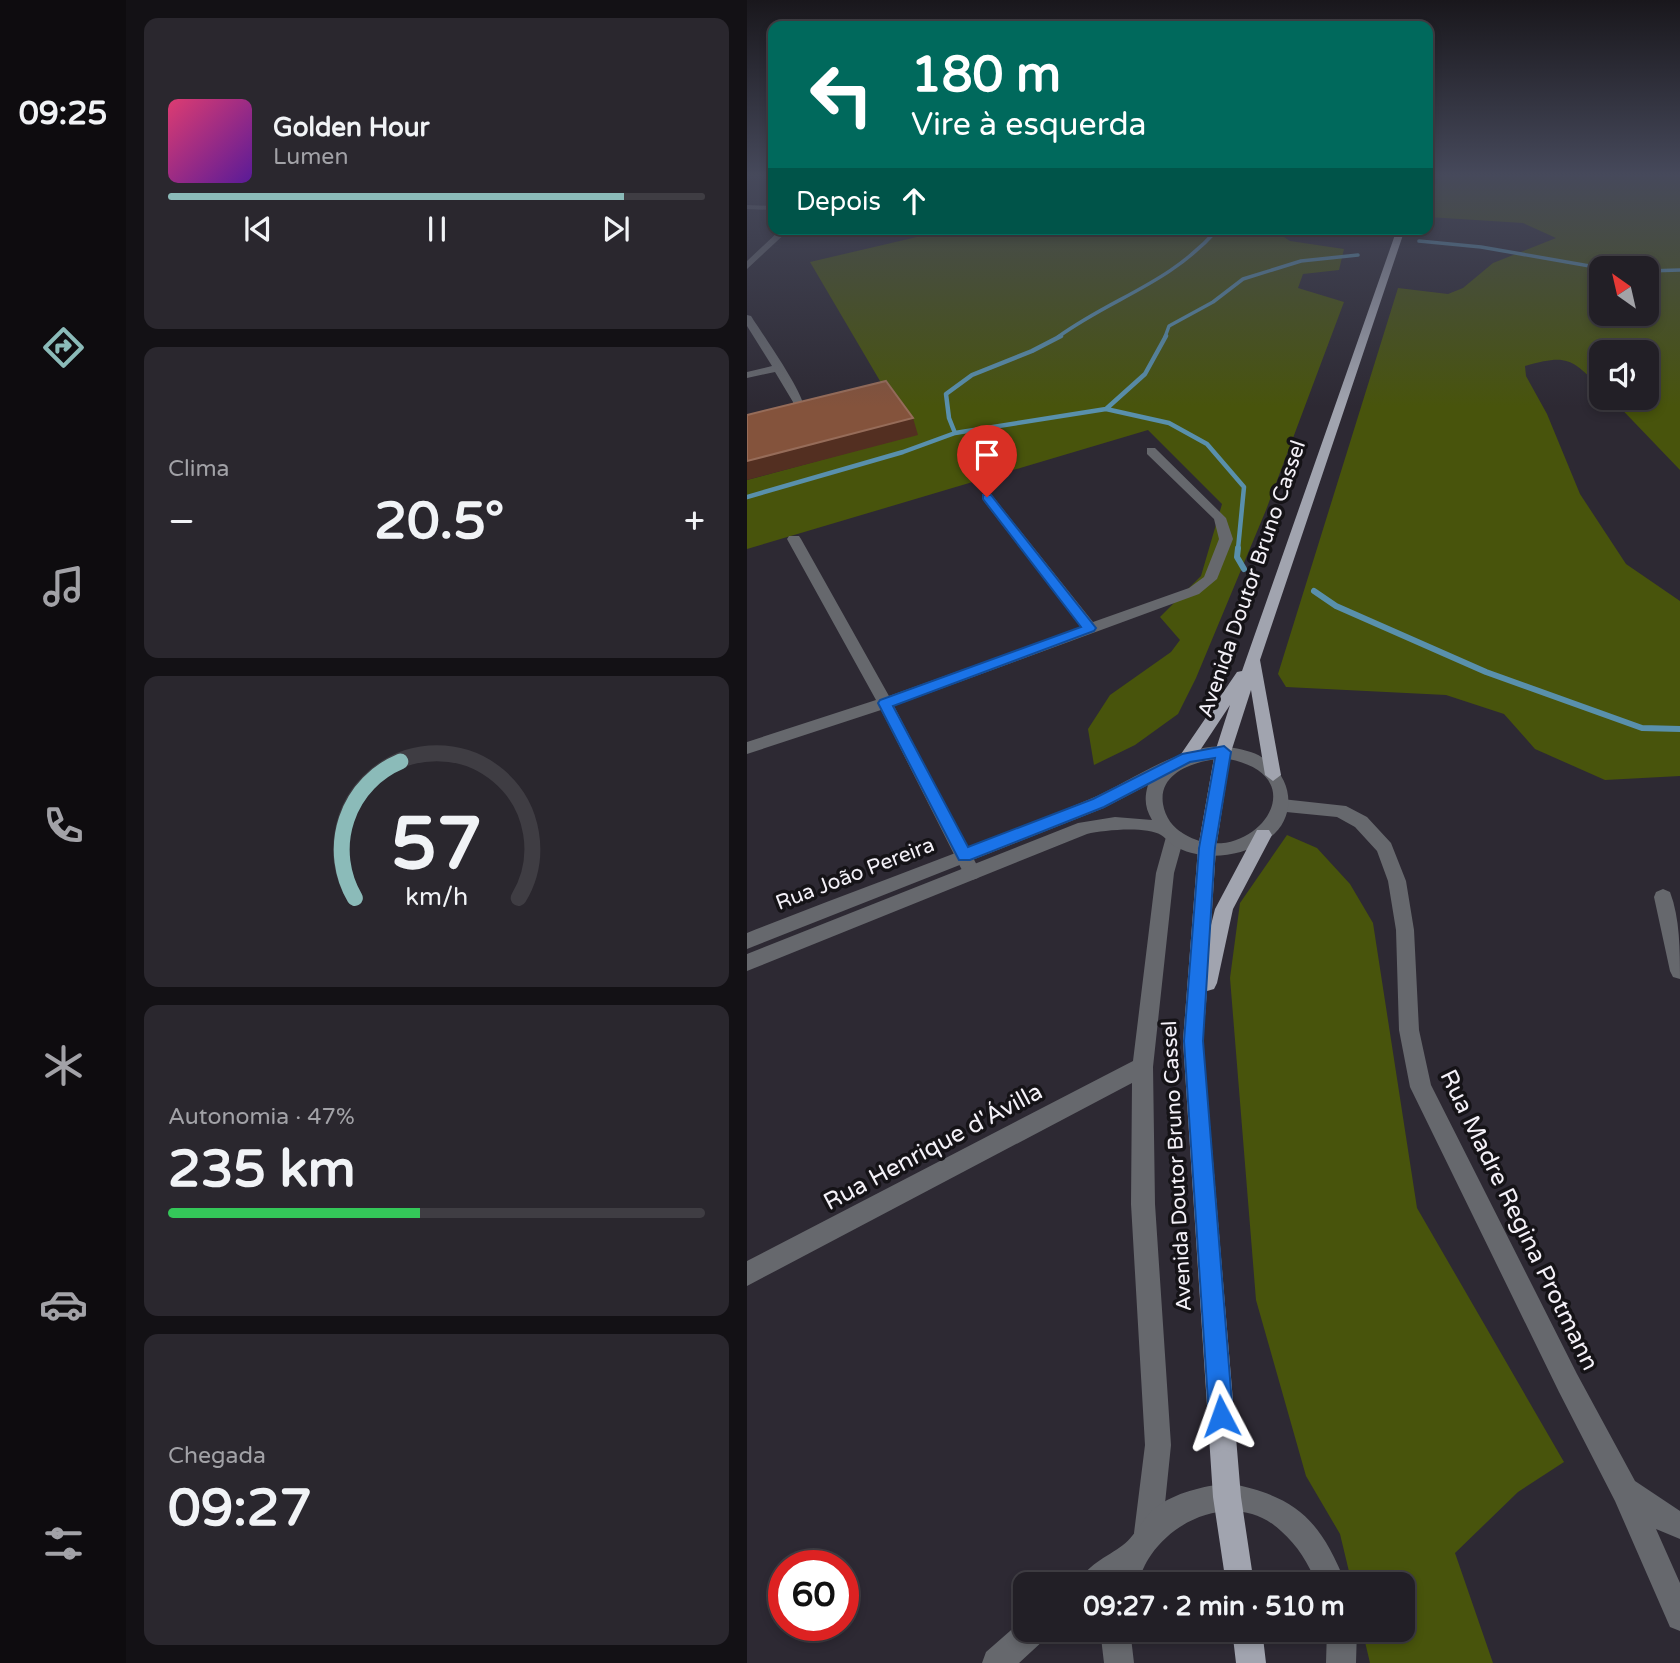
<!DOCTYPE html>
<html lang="pt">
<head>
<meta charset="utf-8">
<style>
	body { margin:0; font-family:"Varela Round",sans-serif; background:#2a272e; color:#f1f3f6; height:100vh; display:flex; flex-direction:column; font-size:26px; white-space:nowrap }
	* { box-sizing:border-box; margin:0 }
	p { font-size:23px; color:#a2a2a7 }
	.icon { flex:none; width:38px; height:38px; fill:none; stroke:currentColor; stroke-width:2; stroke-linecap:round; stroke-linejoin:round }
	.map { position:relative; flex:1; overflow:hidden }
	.drawer { display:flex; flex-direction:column; gap:18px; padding:18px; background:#131115; width:621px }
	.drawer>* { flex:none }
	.guide { position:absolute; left:21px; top:21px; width:665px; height:214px; border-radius:14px; box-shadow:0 4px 10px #0003,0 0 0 2px #3f3d43; background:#00695c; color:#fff; overflow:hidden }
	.needle { width:46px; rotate:326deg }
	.controls { position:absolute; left:842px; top:256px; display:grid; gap:14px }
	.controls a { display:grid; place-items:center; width:70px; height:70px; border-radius:14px; background:#221f26; box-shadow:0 4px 10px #0003,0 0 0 2px #3f3d43; font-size:35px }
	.speed { position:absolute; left:21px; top:1550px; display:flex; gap:14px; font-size:35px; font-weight:700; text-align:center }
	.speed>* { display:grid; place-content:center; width:91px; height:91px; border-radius:50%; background:#221f26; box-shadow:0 4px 10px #0003,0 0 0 2px #3f3d43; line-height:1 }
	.speed .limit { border:10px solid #d22; background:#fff; color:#111 }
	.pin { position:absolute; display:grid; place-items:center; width:60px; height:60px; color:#fff; margin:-72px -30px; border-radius:50% 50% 50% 0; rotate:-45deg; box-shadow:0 0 7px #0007 }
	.pin .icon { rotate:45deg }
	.me { position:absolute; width:77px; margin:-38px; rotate:356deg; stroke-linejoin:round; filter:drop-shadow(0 0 5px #0008) }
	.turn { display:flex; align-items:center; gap:24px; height:147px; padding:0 28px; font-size:32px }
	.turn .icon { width:91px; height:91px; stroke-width:2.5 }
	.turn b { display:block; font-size:49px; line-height:60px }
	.then { display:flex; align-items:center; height:66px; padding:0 28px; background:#0003; gap:14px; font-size:26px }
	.big { font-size:52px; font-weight:700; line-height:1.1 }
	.drawer .tile { flex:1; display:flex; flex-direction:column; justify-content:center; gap:10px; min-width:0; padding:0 24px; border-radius:14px; background:#2a272e }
	.drawer .dial { align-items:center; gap:0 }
	.dial svg { height:182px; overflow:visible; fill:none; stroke:#3f3d43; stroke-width:7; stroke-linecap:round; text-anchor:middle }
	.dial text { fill:#f1f3f6; stroke:none }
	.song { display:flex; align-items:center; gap:21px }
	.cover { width:84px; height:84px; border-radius:10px; background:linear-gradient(135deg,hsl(340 70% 55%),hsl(270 70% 35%)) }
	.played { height:7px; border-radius:4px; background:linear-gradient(90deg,#8bbbb9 85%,#3f3d43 85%) }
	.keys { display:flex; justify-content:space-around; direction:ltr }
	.heat { display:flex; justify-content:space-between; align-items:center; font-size:38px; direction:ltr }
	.charge { height:10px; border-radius:5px; background:linear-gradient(90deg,#34c759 47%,#3f3d43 0) }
	.trip { position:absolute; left:266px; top:1572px; width:402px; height:70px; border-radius:14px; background:#221f26; box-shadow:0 4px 10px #0003,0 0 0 2px #3f3d43; font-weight:700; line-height:70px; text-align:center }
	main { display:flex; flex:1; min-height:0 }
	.menu { display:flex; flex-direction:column; width:126px; justify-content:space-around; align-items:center; background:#0e0c0f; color:#a2a2a7 }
	.menu .icon { width:49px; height:49px }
	.menu .active { color:#8bbbb9 }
	.menu b { font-size:32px; color:#f1f3f6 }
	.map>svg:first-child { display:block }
	.green { fill:#48540c; fill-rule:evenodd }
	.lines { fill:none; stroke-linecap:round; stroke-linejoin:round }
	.stream-far2 { stroke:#5990ac; stroke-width:3.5 }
	.stream-far1 { stroke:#5990ac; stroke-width:4.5 }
	.stream { stroke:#5990ac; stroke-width:6 }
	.minor { fill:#66686d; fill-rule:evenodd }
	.tertiary { fill:#66686d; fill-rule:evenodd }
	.primary { fill:#a1a4af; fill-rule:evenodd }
	.shaded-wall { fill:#532f21 }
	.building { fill:#84533c; stroke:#966c59; stroke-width:2 }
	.route { fill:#1a73e8; stroke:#114b97; stroke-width:2 }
	.labels { text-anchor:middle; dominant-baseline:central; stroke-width:7; stroke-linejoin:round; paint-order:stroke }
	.street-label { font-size:21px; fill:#f4f1f8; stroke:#151317 }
	.near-street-label { font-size:24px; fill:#f4f1f8; stroke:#151317 }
</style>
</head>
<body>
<main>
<nav class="menu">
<b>09:25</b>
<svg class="icon active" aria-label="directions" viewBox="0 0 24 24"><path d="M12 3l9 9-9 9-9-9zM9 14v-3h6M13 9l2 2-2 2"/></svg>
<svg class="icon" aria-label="music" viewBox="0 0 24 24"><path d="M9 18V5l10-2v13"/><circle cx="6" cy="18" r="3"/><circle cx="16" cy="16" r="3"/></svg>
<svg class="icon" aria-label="phone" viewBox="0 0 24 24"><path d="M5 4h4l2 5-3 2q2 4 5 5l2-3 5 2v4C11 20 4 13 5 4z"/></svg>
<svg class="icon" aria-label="climate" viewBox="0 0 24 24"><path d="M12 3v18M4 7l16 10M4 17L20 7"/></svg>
<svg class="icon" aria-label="car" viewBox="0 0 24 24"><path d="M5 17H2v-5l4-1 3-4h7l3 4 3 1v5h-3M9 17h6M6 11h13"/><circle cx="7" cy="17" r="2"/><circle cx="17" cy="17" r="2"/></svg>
<svg class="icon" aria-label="filters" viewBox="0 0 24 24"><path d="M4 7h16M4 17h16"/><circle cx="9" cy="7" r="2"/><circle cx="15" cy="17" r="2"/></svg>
</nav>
<section class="drawer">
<div class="tile">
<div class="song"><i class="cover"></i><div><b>Golden Hour</b><p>Lumen</p></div></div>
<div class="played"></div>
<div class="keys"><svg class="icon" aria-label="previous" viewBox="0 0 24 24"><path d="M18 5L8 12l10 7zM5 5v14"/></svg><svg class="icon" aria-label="pause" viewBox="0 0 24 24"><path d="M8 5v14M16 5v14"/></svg><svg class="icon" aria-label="next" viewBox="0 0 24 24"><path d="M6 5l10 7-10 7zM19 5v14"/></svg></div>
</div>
<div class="tile"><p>Clima</p>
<div class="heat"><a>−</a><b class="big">20.5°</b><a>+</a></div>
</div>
<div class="tile dial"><svg viewBox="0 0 100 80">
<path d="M14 69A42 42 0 1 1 86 69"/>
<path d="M14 69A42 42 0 0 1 34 9" stroke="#8bbbb9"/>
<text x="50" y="56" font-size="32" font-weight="700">57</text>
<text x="50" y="72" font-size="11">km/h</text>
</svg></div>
<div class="tile"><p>Autonomia · 47%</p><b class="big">235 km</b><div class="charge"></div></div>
<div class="tile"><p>Chegada</p><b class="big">09:27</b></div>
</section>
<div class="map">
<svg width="933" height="1663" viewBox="0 0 933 1663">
	<rect width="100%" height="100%" fill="#2d2933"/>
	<!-- green -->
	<path class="green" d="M693 175H933V470L863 397H900V352H854V388C824 358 820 354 778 366L779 376 800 414 833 494 879 564 933 601V776L858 780 788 749 757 714 699 695 539 687 531 674 651 288 701 294 716 288 746 263 809 238 776 223 681 217V201ZM854 268H900V313H854Z
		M204 229H529L528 231 543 241 597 249 592 270 556 274 551 288 597 302 519 510 449 678 431 714 388 745 347 765 341 729 363 695 424 652 433 640 413 617 454 576 475 504 401 430 0 549V480L170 434 143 398 63 262Z
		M540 835 570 848 603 884 626 923 670 1208 817 1462 771 1492 708 1553 746 1663H623L615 1629H656V1584H605L593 1534 559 1476 509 1300 483 978 493 903Z"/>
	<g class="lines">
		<!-- stream-far2 -->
		<path class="stream-far2" d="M672 241 734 247 854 268
			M900 271 933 270
			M311 337C368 296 421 285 471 229
			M418 337 422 326 466 302 496 279 554 261 611 255"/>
		<!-- stream-far1 -->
		<path class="stream-far1" d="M359 409 398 374 419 336
			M208 433 202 418 199 394 225 375 285 351 314 336
			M0 497 156 452 208 433 359 409 422 423 460 444 497 487 491 549"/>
		<!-- stream -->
		<path class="stream" d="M491 548 490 557 497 569
			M567 591 589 606 739 672 895 728 933 729"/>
		<!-- minor -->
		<path class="minor" d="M0 205 26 206V210L0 209Z
			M34 229H43L0 269V261Z
			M0 315 4 316C16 335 57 392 58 411L43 421 0 431V425L35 416 46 410V402L28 372 0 378V372L25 366 0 326Z
			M400 448H408L479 518 486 539 470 579 452 594 147 706 234 873 231 878 225 880 219 878 134 710 0 754V742L129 700 40 539 42 536H52L54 539 142 696 334 627 236 500V494H244L346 622 442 588 457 577 472 539 467 519 400 454Z
			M535 799 599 806 620 817 644 843 659 881 667 930 672 1030 684 1085 830 1374 888 1481 933 1511V1539L909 1529 933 1583V1631L923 1627 868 1501 812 1392 663 1087 652 1030 649 930 641 881 630 851 608 827 590 817 529 811 526 806 529 801Z
			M428 830 434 832 437 837 427 873 406 1067 408 1204 424 1445 415 1533 411 1543 401 1547 391 1543 387 1533 398 1445 384 1204 385 1083 0 1286V1261L386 1061 409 873 419 837 422 832Z
			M916 889 923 892C933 918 933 951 933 979L926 977 923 971 907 897 909 892Z"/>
		<!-- tertiary -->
		<path class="tertiary" d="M481 747C493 749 506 751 516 758 548 778 551 821 518 841 493 857 458 861 431 848 424 845 420 839 414 835 399 826 357 830 340 834L0 971V954L331 823 368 817 405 820C398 808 397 798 401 785L357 808 0 949V933C114 888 230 847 343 799 382 783 437 741 481 747ZM476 758C579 774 502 874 437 834 426 828 418 817 416 804 411 771 450 761 476 758Z
			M480 1483C550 1496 573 1520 599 1584H570C561 1563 551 1546 534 1531 494 1493 432 1514 404 1555 398 1563 394 1574 390 1584H331C338 1566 360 1557 376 1545 388 1536 396 1518 408 1508 429 1492 455 1487 480 1483Z
			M278 1618V1629H303L298 1639 272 1663H235L239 1652Z
			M353 1629H383L387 1663H357Z
			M580 1629H610L609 1663H579Z"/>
		<!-- primary -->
		<path class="primary" d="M650 229H658L513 660 534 775 526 781 518 775 504 690 484 752 469 848 464 925 468 909 510 830H522L525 835 486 909 470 983 467 989 460 991 456 1041 494 1497 507 1584H479L466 1497 436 1041 451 848 468 752 483 705 446 761H434L432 757 490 672 495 671Z
			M485 1629H515L519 1663H489Z"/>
	</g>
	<!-- shaded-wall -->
	<path class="shaded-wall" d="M166 418 171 435 0 480V461Z"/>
	<!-- building -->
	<path class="building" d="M139 381 166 418 0 461V415Z"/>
	<!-- sky -->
	<linearGradient id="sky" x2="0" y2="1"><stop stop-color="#19171c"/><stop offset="0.43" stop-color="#46495b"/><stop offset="1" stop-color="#46495b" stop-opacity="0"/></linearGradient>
	<rect width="933" height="407" fill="url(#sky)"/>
	<!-- route -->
	<path class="route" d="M236 495H244L349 628 347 631 146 706 221 847 346 799 435 754 477 746 484 752 468 848 456 1041 486 1416 483 1425 474 1428 466 1425 462 1416 437 1041 452 848 468 758 443 762 357 807 223 860H212L131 703 133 700 334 627 236 499Z"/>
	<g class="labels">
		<!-- street labels -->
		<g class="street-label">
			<text transform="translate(505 579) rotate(-71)">Avenida Doutor Bruno Cassel</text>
			<text transform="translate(108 874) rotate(-21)">Rua João Pereira</text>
			<text transform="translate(430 1166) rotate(-93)">Avenida Doutor Bruno Cassel</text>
		</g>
		<!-- near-street labels -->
		<g class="near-street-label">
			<text transform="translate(186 1147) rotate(-28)">Rua Henrique d'Ávilla</text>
			<text transform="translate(772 1220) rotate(64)">Rua Madre Regina Protmann</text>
		</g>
	</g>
</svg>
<div class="controls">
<a><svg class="needle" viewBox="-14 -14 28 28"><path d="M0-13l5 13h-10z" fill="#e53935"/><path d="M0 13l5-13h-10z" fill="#a2a2a7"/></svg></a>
<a><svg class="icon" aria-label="sound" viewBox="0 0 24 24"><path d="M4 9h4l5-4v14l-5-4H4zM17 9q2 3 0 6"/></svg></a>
</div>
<div class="speed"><div class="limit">60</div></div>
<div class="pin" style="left:240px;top:497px;background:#d93025"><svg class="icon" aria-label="arrive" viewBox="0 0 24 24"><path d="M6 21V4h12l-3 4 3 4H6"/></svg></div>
<svg class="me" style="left:474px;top:1416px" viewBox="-20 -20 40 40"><path d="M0-17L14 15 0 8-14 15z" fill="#1a73e8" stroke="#fff" stroke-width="4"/></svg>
<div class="trip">09:27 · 2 min · 510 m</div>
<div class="guide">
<div class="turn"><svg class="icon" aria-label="left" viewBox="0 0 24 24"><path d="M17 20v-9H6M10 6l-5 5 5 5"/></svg><div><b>180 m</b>Vire à esquerda</div></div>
<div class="then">Depois<svg class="icon" aria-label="ahead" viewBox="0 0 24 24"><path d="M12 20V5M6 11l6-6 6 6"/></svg></div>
</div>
</div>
</main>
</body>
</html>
